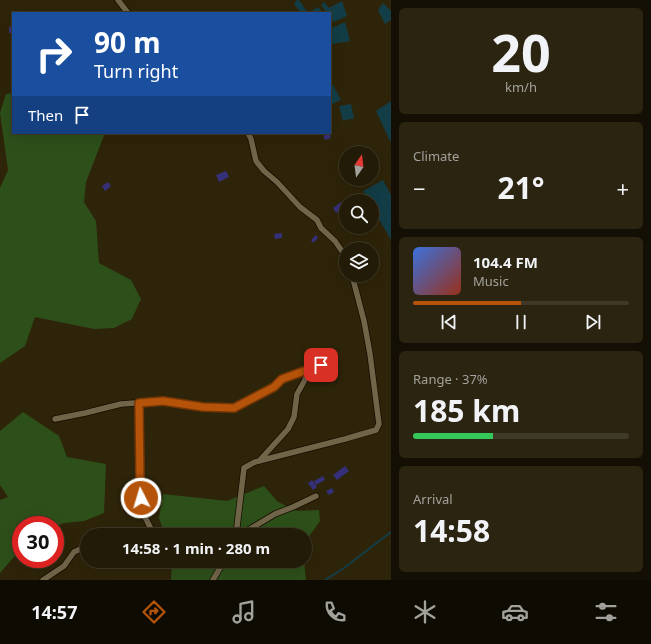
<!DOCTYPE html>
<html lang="en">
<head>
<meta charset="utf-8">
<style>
	body { margin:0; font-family:"Noto Sans",sans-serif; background:#2a2411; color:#f1f3f6; height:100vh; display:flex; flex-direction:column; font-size:15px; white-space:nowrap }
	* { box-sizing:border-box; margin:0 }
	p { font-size:13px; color:#a2a19b }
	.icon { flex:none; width:22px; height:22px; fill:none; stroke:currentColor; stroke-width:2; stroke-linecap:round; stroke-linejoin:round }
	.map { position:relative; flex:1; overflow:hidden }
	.drawer { display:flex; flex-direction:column; gap:8px; padding:8px; background:#130f04; width:260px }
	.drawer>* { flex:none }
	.top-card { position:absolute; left:12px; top:12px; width:319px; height:122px; border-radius:0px; box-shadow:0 4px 16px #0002,0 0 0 1px #3f3928; background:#1a4fa0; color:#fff; overflow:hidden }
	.needle { width:26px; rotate:14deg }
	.tools { position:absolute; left:339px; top:146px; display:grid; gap:8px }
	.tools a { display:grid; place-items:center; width:40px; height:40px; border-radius:50%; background:#221b07; box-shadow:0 4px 16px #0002,0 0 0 1px #3f3928; font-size:20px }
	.speed { position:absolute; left:12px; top:516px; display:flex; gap:8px; font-size:20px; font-weight:700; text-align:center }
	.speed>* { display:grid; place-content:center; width:52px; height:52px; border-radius:50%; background:#221b07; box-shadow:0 4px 16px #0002,0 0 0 1px #3f3928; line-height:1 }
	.speed .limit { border:6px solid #d22; background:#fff; color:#111 }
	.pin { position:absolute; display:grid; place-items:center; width:34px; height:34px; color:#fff; margin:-17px; border-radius:8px; box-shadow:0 2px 6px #0006 }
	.me { position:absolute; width:44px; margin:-22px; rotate:355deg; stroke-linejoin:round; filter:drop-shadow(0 0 3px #0008) }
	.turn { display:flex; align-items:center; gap:14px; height:84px; padding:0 16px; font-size:18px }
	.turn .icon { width:52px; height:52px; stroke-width:2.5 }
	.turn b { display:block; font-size:28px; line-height:34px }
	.then { display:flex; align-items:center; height:38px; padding:0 16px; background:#0003; gap:8px; font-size:15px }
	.big { font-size:30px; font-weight:700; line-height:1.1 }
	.drawer .card { flex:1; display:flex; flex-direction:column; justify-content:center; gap:6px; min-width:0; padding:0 14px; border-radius:6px; background:#2a2411 }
	.drawer .dial { align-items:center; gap:0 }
	.dial b { font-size:52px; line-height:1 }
	.song { display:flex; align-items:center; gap:12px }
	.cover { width:48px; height:48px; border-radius:6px; background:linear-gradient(135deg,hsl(220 70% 55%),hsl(10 70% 35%)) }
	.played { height:4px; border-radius:2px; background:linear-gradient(90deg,#b45309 50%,#3f3928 50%) }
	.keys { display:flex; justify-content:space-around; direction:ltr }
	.heat { display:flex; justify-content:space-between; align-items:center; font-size:22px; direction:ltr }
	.charge { height:6px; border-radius:3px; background:linear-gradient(90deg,#34c759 37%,#3f3928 0) }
	.trip { position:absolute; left:80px; top:528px; width:232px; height:40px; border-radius:20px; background:#221b07; box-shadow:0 4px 16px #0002,0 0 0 1px #3f3928; font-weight:700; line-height:40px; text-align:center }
	.tab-bar { display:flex; height:64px; justify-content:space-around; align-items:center; background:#0e0b03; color:#a2a19b }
	.tab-bar .icon { width:28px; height:28px }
	.tab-bar .on { color:#b45309 }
	.tab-bar b { font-size:18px; color:#f1f3f6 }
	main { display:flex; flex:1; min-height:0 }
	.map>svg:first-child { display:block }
	.green { fill:#2d501a }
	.water { fill:#133e47 }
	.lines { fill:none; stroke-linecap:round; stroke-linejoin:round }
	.stream { stroke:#133e47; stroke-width:2 }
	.building { fill:#36307a }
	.minor-casing { stroke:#160d00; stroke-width:7 }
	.minor { stroke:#716549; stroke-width:5.5 }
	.route-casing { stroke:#753606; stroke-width:10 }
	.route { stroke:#b45309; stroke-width:7 }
</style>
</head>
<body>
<main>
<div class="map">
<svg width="391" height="580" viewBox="0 0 391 580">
	<rect width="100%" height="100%" fill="#2e2409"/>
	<!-- green -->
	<path class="green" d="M13 93V133H105L86 182 84 202 96 221 99 263 131 280 141 299 132 319 114 328 94 329 35 317 25 346 0 363V188L8 170 0 113 6 94Z
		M23 412 59 436 67 457 106 464 104 513 84 521 64 523 55 527V525H21V549L0 573V500L8 497 0 485V431Z
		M264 486 278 502 297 511 319 510 320 521 305 542V535H165L159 518 163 494 227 501Z
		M172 561H304L306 580H171Z"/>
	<!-- water -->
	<path class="water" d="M297 0H299L308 13 318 7 323 13H301L294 4Z
		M342 1 347 16 334 22 330 17V13H327L321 5 324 2 329 8Z
		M383 3 391 11V20L385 24 378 10Z
		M345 22 350 41 332 44 330 43V29Z
		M333 85 341 100 330 105V87Z
		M391 101V143L376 111Z
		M351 104 354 118 343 121 339 106Z
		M383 180 391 195V240L372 207V201H369L363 191Z"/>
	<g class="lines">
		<!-- stream -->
		<path class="stream" d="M325 580 344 568 391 532"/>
	</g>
	<!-- building -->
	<path class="building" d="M13 26V33H9V27Z
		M325 133H329L331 138 325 140 323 134Z
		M226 171 229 177 219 182 216 175Z
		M108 182 111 186 105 191 102 186Z
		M341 202 344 207 336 213 333 208Z
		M282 233V238L275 239 274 234Z
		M316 235 318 238 313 243 311 240Z
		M345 466 349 471 337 480 333 475Z
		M323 476 325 480 316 485 314 481Z
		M312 480 317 487 313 490 308 483Z
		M332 488 334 492 329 495 326 491Z"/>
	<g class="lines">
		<defs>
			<path id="minor" d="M118 0 128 13
				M248 133 251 139 256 161 264 171 277 182 300 207 317 220 321 228 335 241 346 257
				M139 403 140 482 143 513 154 535
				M55 419 85 413 121 404 163 401 203 407 234 408 274 387 282 379 321 365
				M260 460 288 429 294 417 297 394 305 380 308 370
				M236 535 244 468 255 462 345 439 376 430 379 424 370 354 364 321 352 275
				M240 535 275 514 293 507 316 496
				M129 561H130
				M169 561 171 564
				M43 580 64 566 74 552 87 546
				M213 580 224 561"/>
		</defs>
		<!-- minor casing -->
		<use href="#minor" class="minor-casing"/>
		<!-- minor -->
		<use href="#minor" class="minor"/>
	</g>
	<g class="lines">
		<defs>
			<path id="route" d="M141 498 140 482 139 403 163 401 203 407 234 408 274 387 282 379 321 365"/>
		</defs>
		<!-- route casing -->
		<use href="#route" class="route-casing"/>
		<!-- route -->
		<use href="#route" class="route"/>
	</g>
</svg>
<div class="tools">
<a><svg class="needle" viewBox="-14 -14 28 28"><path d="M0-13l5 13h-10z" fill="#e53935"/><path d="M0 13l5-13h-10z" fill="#a2a19b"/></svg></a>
<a><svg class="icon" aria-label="search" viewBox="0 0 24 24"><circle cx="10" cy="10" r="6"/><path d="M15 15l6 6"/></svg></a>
<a><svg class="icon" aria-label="layers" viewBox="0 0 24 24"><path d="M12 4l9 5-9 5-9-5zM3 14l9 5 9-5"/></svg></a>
</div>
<div class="speed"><div class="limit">30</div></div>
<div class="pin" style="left:321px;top:365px;background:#d93025"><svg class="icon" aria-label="arrive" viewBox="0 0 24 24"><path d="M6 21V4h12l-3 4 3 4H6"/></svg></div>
<svg class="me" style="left:141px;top:498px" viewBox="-20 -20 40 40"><circle r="17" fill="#b45309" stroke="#fff" stroke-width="3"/><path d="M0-11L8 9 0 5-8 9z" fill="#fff"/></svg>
<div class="trip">14:58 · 1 min · 280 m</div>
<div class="top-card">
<div class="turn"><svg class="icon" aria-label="right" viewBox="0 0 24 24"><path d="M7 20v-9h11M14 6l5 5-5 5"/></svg><div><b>90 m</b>Turn right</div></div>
<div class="then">Then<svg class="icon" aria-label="arrive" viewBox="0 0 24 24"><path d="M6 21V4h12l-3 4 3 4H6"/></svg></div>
</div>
</div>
<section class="drawer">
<div class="card dial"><b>20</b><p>km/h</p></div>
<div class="card"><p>Climate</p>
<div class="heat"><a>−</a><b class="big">21°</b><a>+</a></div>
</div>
<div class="card">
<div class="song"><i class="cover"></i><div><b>104.4 FM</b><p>Music</p></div></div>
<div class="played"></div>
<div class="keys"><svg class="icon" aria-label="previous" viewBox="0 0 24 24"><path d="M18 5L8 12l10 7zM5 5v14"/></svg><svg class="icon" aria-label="pause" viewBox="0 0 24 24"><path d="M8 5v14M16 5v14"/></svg><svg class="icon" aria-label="next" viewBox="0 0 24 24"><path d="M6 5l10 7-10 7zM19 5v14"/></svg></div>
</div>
<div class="card"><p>Range · 37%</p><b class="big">185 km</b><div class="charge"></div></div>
<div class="card"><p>Arrival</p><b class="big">14:58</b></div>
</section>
</main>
<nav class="tab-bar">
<b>14:57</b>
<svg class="icon on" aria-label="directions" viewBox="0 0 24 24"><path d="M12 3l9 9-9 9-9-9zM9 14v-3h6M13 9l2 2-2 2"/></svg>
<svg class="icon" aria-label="music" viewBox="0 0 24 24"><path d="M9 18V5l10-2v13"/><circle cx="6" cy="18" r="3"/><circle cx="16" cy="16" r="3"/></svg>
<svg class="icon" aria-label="phone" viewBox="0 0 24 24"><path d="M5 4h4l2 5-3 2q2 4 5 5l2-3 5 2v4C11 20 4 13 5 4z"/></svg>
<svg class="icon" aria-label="climate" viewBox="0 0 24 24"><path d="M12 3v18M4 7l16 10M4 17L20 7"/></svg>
<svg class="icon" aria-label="car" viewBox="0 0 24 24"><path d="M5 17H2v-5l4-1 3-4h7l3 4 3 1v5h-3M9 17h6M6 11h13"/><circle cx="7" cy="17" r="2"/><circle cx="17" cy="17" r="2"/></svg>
<svg class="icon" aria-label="filters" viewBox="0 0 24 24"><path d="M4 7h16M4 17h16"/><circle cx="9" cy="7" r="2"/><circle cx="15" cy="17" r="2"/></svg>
</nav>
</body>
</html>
